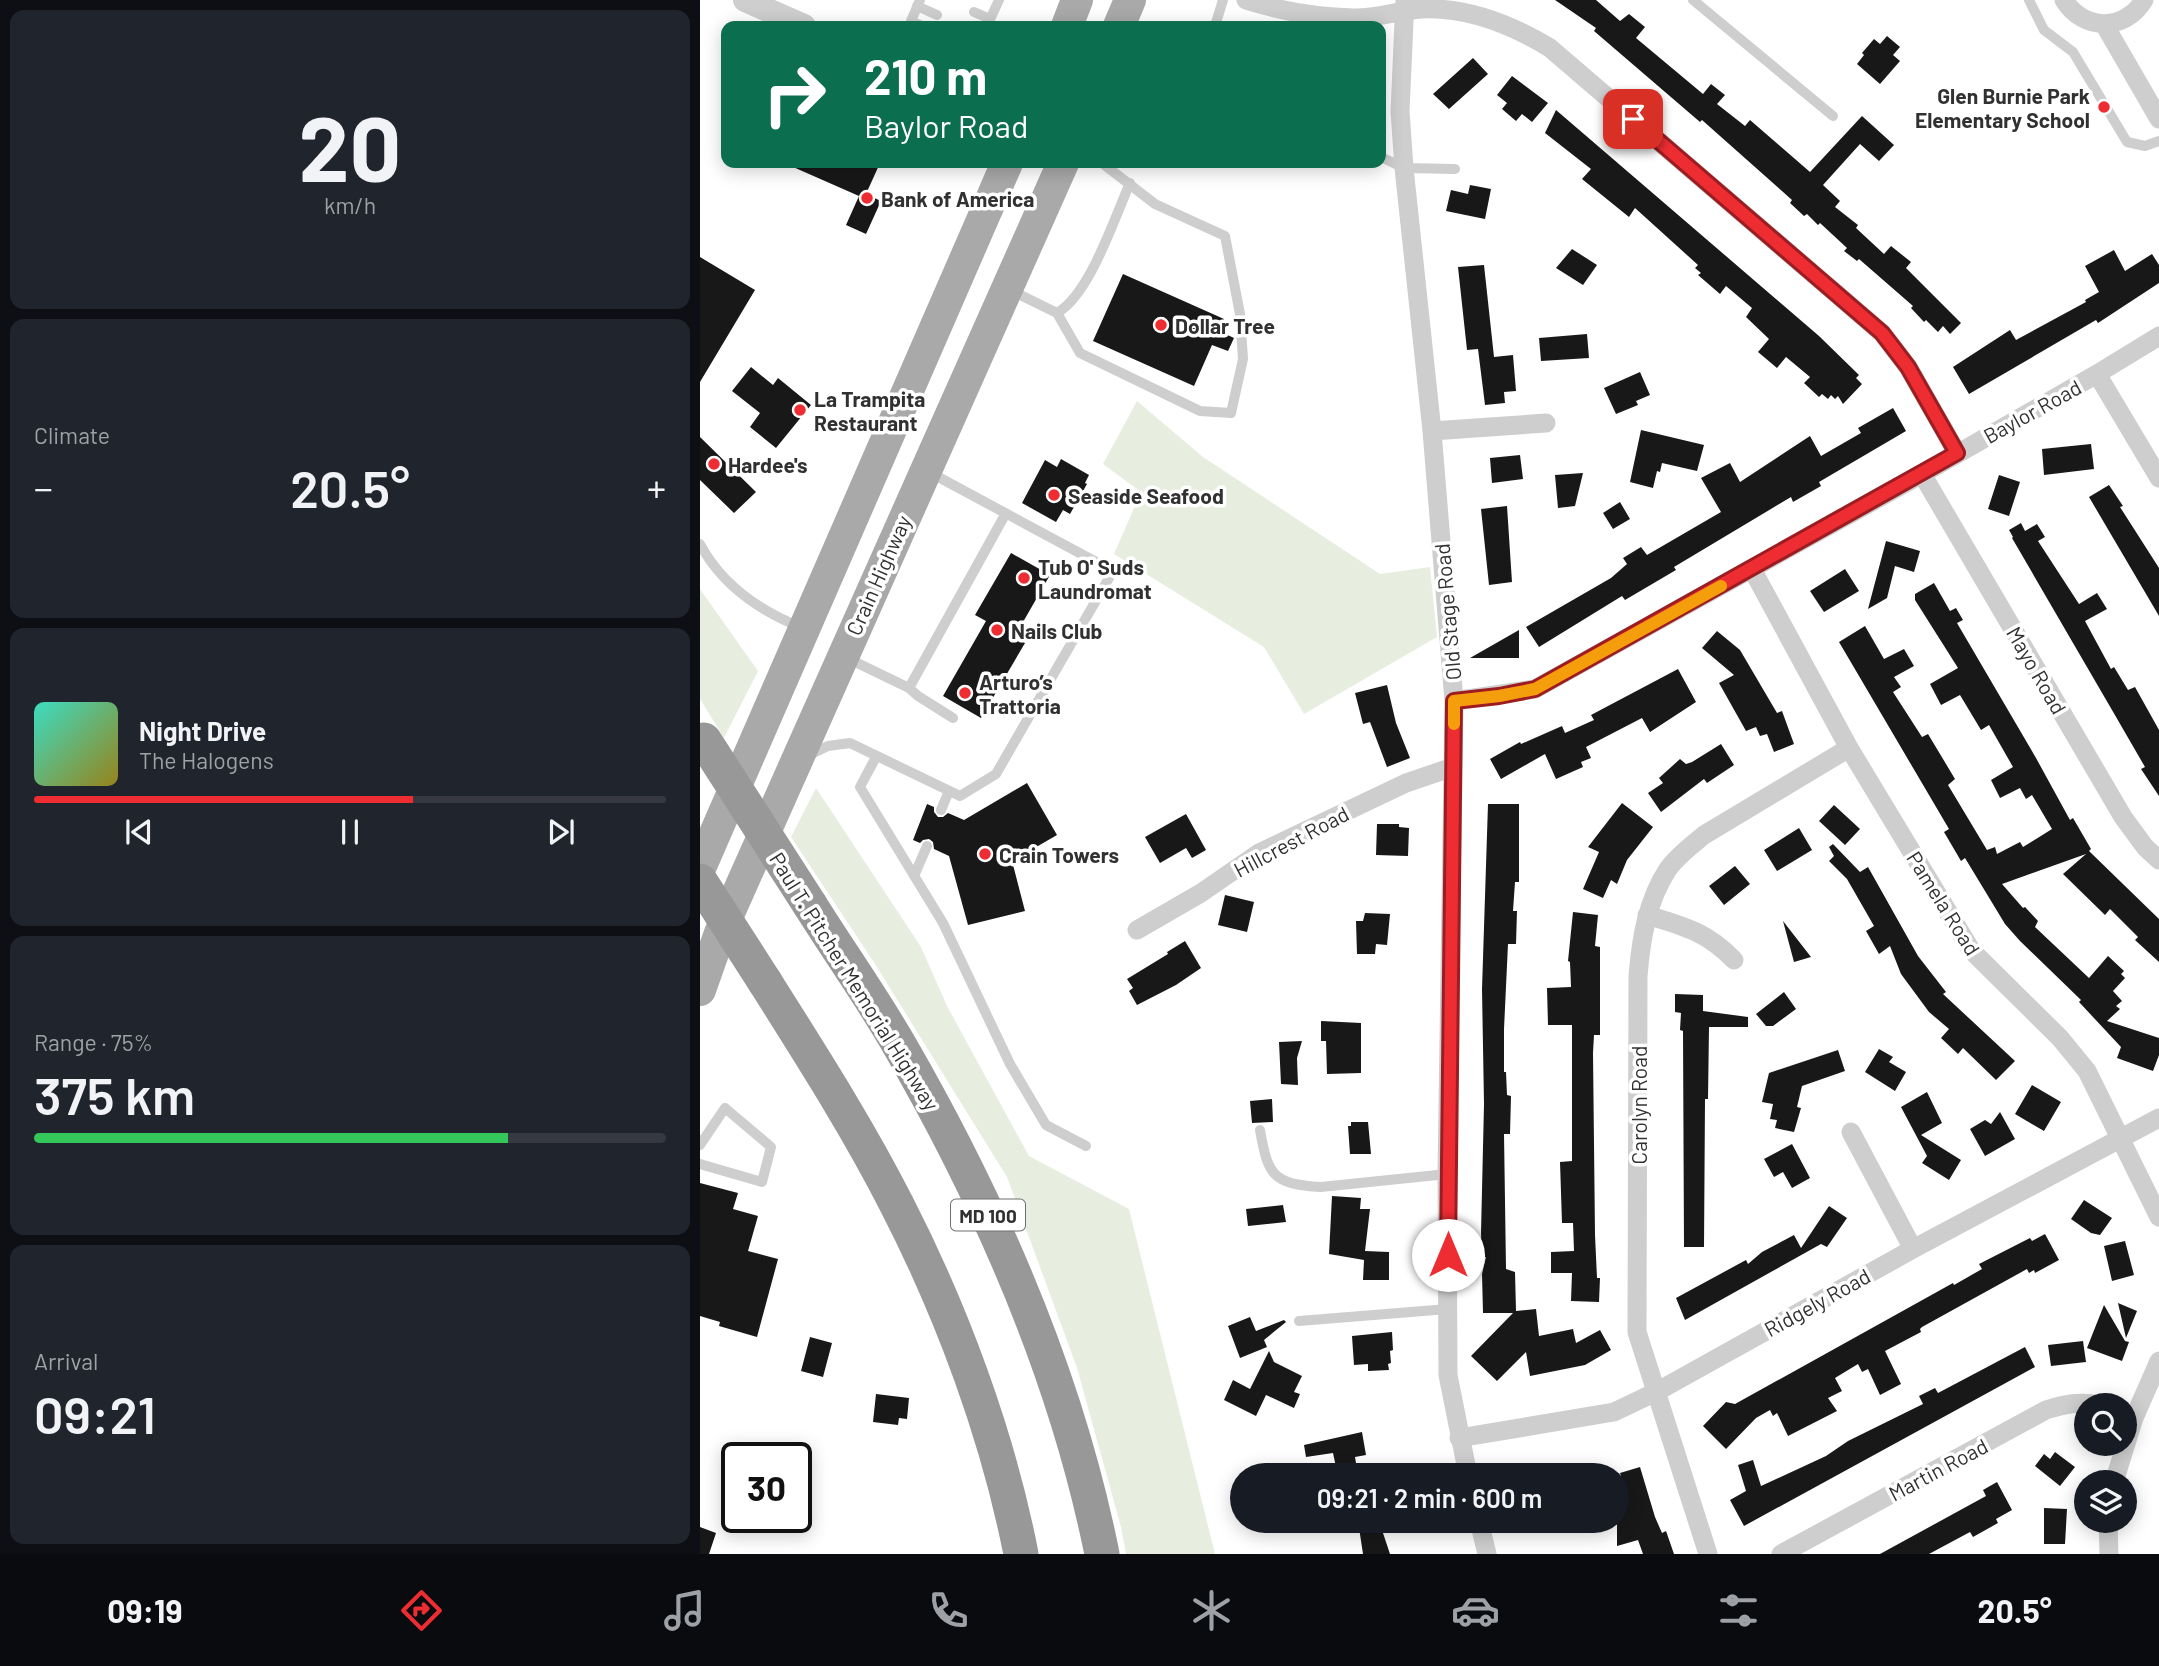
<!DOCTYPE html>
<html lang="en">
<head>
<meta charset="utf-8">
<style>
	body { margin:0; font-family:Barlow,sans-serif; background:#20242c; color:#f1f3f6; height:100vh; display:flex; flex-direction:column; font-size:26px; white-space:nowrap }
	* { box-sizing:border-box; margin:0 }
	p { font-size:23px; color:#9ea1a6 }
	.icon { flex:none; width:38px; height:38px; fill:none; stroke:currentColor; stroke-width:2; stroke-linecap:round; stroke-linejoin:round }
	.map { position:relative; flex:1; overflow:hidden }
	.drawer { display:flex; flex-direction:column; gap:10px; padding:10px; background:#0d0f14; width:700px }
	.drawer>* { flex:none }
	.hud { position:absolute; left:21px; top:21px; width:665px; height:147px; border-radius:14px; box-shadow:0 4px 18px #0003; background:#0b6e4f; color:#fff; overflow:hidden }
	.controls { position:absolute; left:1374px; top:1393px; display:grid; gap:14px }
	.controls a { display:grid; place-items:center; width:63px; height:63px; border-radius:50%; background:#171b24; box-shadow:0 4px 18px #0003; font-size:35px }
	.speed { position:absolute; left:21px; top:1442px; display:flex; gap:14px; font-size:35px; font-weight:700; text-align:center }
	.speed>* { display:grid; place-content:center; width:91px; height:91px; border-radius:50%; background:#171b24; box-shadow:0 4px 18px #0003; line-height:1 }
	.speed .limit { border:4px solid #111; border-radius:10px; background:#fff; color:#111 }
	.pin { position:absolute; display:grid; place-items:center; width:60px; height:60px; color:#fff; margin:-30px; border-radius:14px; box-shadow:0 4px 10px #0006 }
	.me { position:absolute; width:77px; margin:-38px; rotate:0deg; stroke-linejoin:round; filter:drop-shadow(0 0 5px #0008) }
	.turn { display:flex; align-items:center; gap:24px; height:147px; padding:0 28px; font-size:32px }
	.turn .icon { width:91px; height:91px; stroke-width:2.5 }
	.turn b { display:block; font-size:49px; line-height:60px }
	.big { font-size:52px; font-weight:600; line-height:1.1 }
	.drawer .card { flex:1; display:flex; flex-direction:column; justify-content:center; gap:10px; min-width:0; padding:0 24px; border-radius:14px; background:#20242c }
	.drawer .dial { align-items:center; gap:0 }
	.dial b { font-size:91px; line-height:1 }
	.song { display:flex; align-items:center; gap:21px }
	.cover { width:84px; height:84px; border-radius:10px; background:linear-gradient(135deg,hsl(170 70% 55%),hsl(50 70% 35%)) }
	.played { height:7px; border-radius:4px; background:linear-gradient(90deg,#ee2d33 60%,#363941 60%) }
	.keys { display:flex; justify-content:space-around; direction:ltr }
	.heat { display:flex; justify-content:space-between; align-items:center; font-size:38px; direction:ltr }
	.charge { height:10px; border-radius:5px; background:linear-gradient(90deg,#34c759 75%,#363941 0) }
	.trip { position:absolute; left:530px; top:1463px; width:399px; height:70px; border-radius:35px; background:#171b24; box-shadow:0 4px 18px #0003; font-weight:600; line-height:70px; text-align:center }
	.dock { display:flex; height:112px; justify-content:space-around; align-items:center; background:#090b0e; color:#9ea1a6 }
	.dock .icon { width:49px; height:49px }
	.dock .active { color:#ee2d33 }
	.dock b { font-size:32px; color:#f1f3f6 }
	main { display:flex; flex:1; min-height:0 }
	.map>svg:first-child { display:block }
	.green { fill:#e7eedf }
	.building { fill:#181818 }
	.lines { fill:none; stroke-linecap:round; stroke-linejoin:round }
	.service { stroke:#cecece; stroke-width:10 }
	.minor { stroke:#cecece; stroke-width:19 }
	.tertiary { stroke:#cecece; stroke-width:24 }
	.primary { stroke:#a9a9a9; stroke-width:32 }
	.motorway { stroke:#989898; stroke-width:35 }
	.motorway-bridge { stroke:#989898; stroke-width:35 }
	.route-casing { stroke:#9b1d21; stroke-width:18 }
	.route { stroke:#ee2d33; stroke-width:12 }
	.slow { stroke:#f59e0b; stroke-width:12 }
	.poi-dot { fill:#ee2d33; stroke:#fff; stroke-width:2.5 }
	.labels { text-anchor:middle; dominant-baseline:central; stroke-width:7; stroke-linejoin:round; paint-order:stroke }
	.shield { fill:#fff; stroke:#6f6f6f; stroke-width:2 }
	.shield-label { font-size:19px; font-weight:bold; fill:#313131 }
	.poi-label { font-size:21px; font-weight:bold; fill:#313131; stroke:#fff; text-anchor:start }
	.street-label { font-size:21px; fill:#313131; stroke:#fff }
</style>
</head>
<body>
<main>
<section class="drawer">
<div class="card dial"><b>20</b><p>km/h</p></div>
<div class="card"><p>Climate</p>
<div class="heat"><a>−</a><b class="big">20.5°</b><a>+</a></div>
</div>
<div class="card">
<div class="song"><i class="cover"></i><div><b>Night Drive</b><p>The Halogens</p></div></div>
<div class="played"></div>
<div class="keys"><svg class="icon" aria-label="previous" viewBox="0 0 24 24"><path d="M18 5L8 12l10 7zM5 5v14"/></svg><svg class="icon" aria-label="pause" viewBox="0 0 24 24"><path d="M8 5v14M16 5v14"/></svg><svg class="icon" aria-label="next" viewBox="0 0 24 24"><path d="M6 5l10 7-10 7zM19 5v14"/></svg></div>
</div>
<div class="card"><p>Range · 75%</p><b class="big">375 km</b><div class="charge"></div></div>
<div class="card"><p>Arrival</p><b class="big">09:21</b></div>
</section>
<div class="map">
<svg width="1459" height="1554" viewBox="0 0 1459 1554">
	<rect width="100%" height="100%" fill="#fff"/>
	<!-- green -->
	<path class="green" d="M437 401 503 457 680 574 730 567 737 637 604 714 564 647 414 554 441 492 403 464Z
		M0 589 58 671 24 738 0 699Z
		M116 788 221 947 247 1006 329 1156 429 1209 515 1554H426L421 1527 377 1368 307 1177 175 964 91 837Z"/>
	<!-- building -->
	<path class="building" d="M855 0H896L920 21 929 14 945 27 936 38 1003 94 1011 84 1025 95 1017 104 1045 126 1050 120 1110 172 1162 116 1194 145 1179 161 1160 144 1123 185 1140 201 1135 207 1158 225 1156 228 1184 254 1191 246 1211 262 1206 268 1261 323 1250 334 1243 326 1238 332 1226 320 1224 322 1211 308 1213 306 1159 259 1157 261 1144 251 1147 248 1120 223 1118 225 1107 214 1104 216 1090 203 1092 200 1002 120 1000 122 894 31 896 28Z
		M1187 36 1200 47 1193 55 1200 61 1180 84 1157 64 1164 55 1162 53 1174 39 1180 44Z
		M773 58 788 74 749 109 733 94Z
		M812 76 848 103 832 122 822 114 816 121 802 109 807 103 797 95Z
		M856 110 1119 336 1159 375 1156 378 1162 384 1143 404 1138 396 1135 399 1131 395 1128 399 1122 394 1119 397 1104 383 1110 377 1086 357 1077 368 1058 352 1069 339 1046 317 1052 308 1026 286 1020 294 998 275 1001 273 995 268 998 265 935 208 929 217 882 179 891 169 845 133Z
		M84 163H180L166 194 181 201 166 234 146 225 159 196Z
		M770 185 791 189 785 219 746 211 751 190 768 194Z
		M872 249 897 265 883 285 856 268Z
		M1414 250 1425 271 1452 254 1459 265V283L1398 323 1396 320 1269 394 1253 367 1310 330 1316 340 1386 302 1385 300 1399 292 1385 266Z
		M0 257 55 290 0 382Z
		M784 265 794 357 813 355 816 391 804 392 805 403 785 405 778 349 767 350 758 267Z
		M423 274 524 319 519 331 534 338 528 351 512 345 494 386 393 341Z
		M887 334 889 358 841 361 839 338Z
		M51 367 73 385 78 378 111 405 76 448 50 427 60 413 32 391Z
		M940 372 950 395 936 401 938 405 916 414 904 388Z
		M1193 408 1206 431 1119 482 1121 486 1093 502 1091 497 974 567 976 570 925 600 922 596 839 647 826 627 911 578 927 564 923 558 941 547 947 555 1021 512 1001 478 1030 463 1040 482 1110 436 1121 456 1161 433 1158 428Z
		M941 430 1004 445 997 471 962 463 960 472 957 471 953 488 930 482Z
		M0 437 56 492 34 513 0 480Z
		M1391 444 1394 469 1344 475 1342 449Z
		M820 455 823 479 792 483 790 458Z
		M361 459 389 475 385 483 387 484 370 514 363 510 356 522 322 503 345 460 357 467Z
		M883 473 875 506 858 508 855 475Z
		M1299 475 1320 482 1309 516 1288 509Z
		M1409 485 1423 506 1420 507 1459 568V616L1389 497Z
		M920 502 930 519 913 529 903 513Z
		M807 506 812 582 789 585 781 509Z
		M1321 523 1325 531 1337 524 1345 537 1338 541 1379 604 1397 593 1407 609 1385 621 1411 669 1414 667 1428 690 1435 687 1459 730V796L1441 769 1445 767 1412 710 1312 538 1313 537 1309 530Z
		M1186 541 1220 551 1214 572 1195 566 1187 598 1168 609Z
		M311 553 350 575 315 636 325 643 281 718 243 696 286 621 275 615Z
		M1145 569 1159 591 1124 612 1110 591Z
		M1234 583 1250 611 1256 608 1263 620 1257 623 1336 758 1370 820 1373 818 1391 849 1389 851 1459 919V962L1435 940 1438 937 1410 909 1405 915 1363 874 1386 854 1302 884 1323 908 1325 907 1338 921 1335 927 1389 978 1408 956 1424 971 1421 974 1425 978 1413 991 1422 1001 1416 1006 1420 1009 1407 1021 1459 1038V1055L1453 1071 1417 1058 1421 1047 1379 1002 1381 1000 1320 941 1305 924 1265 858 1261 861 1244 832 1249 829 1139 642 1165 626 1184 659 1204 649 1214 666 1194 677 1201 687 1193 692 1222 737 1228 734 1255 779 1248 785 1287 850 1295 847 1297 854 1320 842 1323 847 1352 829 1332 795 1326 799 1320 788 1300 798 1291 780 1313 767 1289 725 1281 730 1260 695 1241 705 1230 684 1258 668 1215 600V594Z
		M819 630V658H770Z
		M1017 631 1040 650 1077 713 1082 711 1094 744 1074 752 1067 734 1060 736 1056 727 1046 731 1019 683 1034 675 1002 648Z
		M978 669 996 702 950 732 942 718 886 747 891 758 881 762 883 767 856 779 845 754 801 779 790 759 820 742 821 744 862 726 865 733 894 720 891 715Z
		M687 685 696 723 710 758 687 767 670 722 663 724 655 693Z
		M1021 744 1034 765 1007 783 1004 779 961 812 948 793 963 783 959 778 980 759 986 764 992 762Z
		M327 783 357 835 312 861 325 911 268 925 249 856 234 849 233 842 229 839 223 840 220 843 213 840 227 804 234 807V812L238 817H243L248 813 264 820Z
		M922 803 953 827 927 860 917 884 911 880 903 898 883 889 899 852 888 847Z
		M788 804H819V882H815L813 911H817L816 944H808L804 1029V1072H806L807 1095 811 1096 810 1134H804L806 1269 815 1272 816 1311 836 1309 839 1336 873 1329 876 1343 900 1330 911 1350 885 1365 830 1376 826 1352 797 1381 771 1356 813 1313H783L782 1274 786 1257H782L781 1233 784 1104 782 989Z
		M1134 805 1160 829 1145 845 1119 821Z
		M486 814 506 850 492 858 486 848 460 863 445 837Z
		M677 824H699V827L709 828 708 856 676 855Z
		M1099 828 1112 850 1077 871 1064 850Z
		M1133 844 1160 872 1168 867 1218 956 1246 992 1243 994 1315 1061 1296 1080 1263 1048 1258 1054 1241 1038 1249 1029 1229 1012 1201 974 1190 946 1179 954 1166 931 1174 926 1147 879 1129 861 1134 856 1129 847Z
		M1035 866 1050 884 1024 905 1009 886Z
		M525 895 554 902 547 932 518 925Z
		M873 912 898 915 895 946 900 947V1035H894L893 1053 895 1235 897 1278H900L899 1302 871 1301 872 1273H851V1252L874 1251 873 1223H862L860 1162 872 1161V1025H848L847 988 871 987 870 962 868 961Z
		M665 913 690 914 687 945 676 944 675 954H657L656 921H663Z
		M1083 921 1111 957 1094 962Z
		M485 941 501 968 476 985 437 1005 429 991 433 988 427 979 468 954 467 952Z
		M1084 992 1096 1009 1073 1026H1066L1056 1014Z
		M975 994 1003 995V1011L1048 1017V1027H1009L1008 1099H1005L1004 1247H984L983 1031 980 1030 981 1013 975 1012Z
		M621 1021 661 1023V1073L627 1074 626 1041H621Z
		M602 1041 597 1058 598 1085 581 1084 579 1042Z
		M1179 1049 1193 1057 1189 1062 1206 1072 1195 1091 1165 1072Z
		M1138 1050 1145 1071 1102 1086 1097 1107 1101 1108 1094 1132 1075 1128 1077 1120 1070 1119 1073 1104 1062 1102 1069 1073Z
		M1332 1085 1361 1102 1344 1131 1315 1114Z
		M1227 1092 1242 1123 1221 1135 1261 1160 1249 1180 1222 1163 1227 1156 1201 1107Z
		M572 1099 573 1122 552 1123 550 1101Z
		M1300 1112 1315 1139 1285 1156 1270 1129 1285 1120 1291 1124Z
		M651 1122H668L671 1154H650L648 1126H651Z
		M1092 1144 1110 1178 1092 1188 1083 1172 1074 1177 1064 1159Z
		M0 1183 38 1193 33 1209 58 1216 48 1251 78 1259 57 1337 19 1326 20 1322 0 1316Z
		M632 1196 661 1198 660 1209H670L665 1251 689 1252V1280H663L664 1260 629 1254Z
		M1384 1200 1412 1218 1400 1235 1391 1233 1371 1219Z
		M583 1205 586 1222 548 1226 546 1209Z
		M1129 1206 1147 1218 1127 1247 1121 1244 985 1320 976 1298 1046 1260 1048 1264 1062 1252 1094 1235 1101 1248Z
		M1345 1234 1359 1260 1335 1273 1334 1270 1329 1273 1327 1269 1222 1327 1220 1329 1221 1332 1185 1351 1201 1384 1180 1395 1168 1369 1162 1372 1158 1364 1135 1378 1142 1391 1128 1398 1137 1411 1088 1436 1077 1413 1073 1416 1070 1410 1056 1418 1026 1449 1003 1426 1026 1402 1035 1404 1253 1283 1254 1285 1282 1269 1279 1264 1330 1238 1332 1241Z
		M1425 1241 1434 1275 1412 1281 1404 1246Z
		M1418 1303 1437 1311 1426 1338Z
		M1404 1305 1425 1341 1429 1342 1422 1361 1387 1348Z
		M550 1317 556 1331 584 1320 586 1322 564 1340 567 1347 540 1358 528 1326Z
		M692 1332 693 1350 690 1351 691 1363 688 1364 689 1370 668 1371V1364L654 1365 652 1336Z
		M110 1337 132 1343 123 1377 101 1371Z
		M1383 1341 1386 1362 1351 1366 1348 1345Z
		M1325 1347 1335 1367 1044 1526 1030 1500 1046 1491 1038 1465 1053 1460 1061 1486 1126 1456 1148 1441 1223 1404 1219 1396 1235 1388 1238 1393Z
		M569 1351 574 1362 602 1376 594 1392 600 1394 594 1408 566 1395 556 1416 524 1400 533 1380 550 1389Z
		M176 1394 209 1398 207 1419 199 1418 198 1425 173 1422Z
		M662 1432 666 1455 655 1457 656 1463 636 1467 633 1453 606 1457 604 1445Z
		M1355 1452 1375 1467 1360 1486 1335 1466 1344 1454 1350 1459Z
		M940 1467 955 1517 962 1533 966 1531 974 1554H943L938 1540 917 1546V1500L927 1497 920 1473Z
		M1297 1482 1312 1510 1296 1519 1298 1523 1273 1537 1270 1532 1229 1554H1180L1286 1496 1283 1490Z
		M1344 1508 1367 1509 1365 1544H1344Z
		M658 1521H679L690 1554H663Z
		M0 1527 16 1533 9 1554H0Z"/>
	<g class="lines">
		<!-- service -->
		<path class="service" d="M220 0 211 21 222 26
			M993 0 1133 116
			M1329 0 1344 30 1373 52 1427 142 1445 146 1459 141
			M217 6 237 15
			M274 12 290 19
			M287 26 299 0
			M515 26 523 0
			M681 157 704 168 755 169
			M310 290 357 313 380 353 500 411 531 413 543 359 540 314 525 236 455 204 402 163
			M357 313C390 294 414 219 430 183
			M0 544C22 585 58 610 100 627
			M147 658 209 688 306 513
			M209 688 218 696 253 718
			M107 756 128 746 150 743 260 796 296 774 413 571 229 472
			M176 757 160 787 243 923 310 1064 346 1125 386 1146
			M241 810 249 791
			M214 876 227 846
			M560 1130C568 1176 573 1184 621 1187L747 1174
			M0 1145 25 1108 71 1147 62 1182 0 1164
			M599 1321 748 1309"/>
		<!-- minor -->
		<path class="minor" d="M546 0C580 11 617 17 653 18 676 19 699 10 722 9 768 7 812 25 850 48L1182 333 1208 367 1257 453
			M705 0 700 111 704 168 732 431 754 701 747 1174 748 1375 768 1475
			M1364 0C1383 31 1425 32 1444 0
			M1404 24 1459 119
			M1397 374 1459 478
			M732 431 846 423
			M1222 474 1423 817 1445 847 1459 860
			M1052 569 1149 748 1271 950 1360 1038 1387 1071 1459 1217
			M754 701 835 689 1222 474 1397 374 1459 336
			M947 915C984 926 1007 932 1034 960
			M437 930 501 893 559 853 706 783 753 767
			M1151 1132 1213 1249
			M759 1438 914 1412 958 1391 1213 1249 1459 1118
			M1414 1482 1434 1418 1459 1361
			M779 1521 787 1554
			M1408 1521 1409 1554
			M1008 1554 937 1332 938 976C941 939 947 901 968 869 977 856 992 845 1004 835L1149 748
			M1081 1554 1346 1410C1365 1404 1380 1401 1400 1405"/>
		<!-- tertiary -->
		<path class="tertiary" d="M45 0 104 26"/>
		<!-- primary -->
		<path class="primary" d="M367 26 377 0
			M419 26 430 0
			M0 868 307 163
			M0 990 20 933 363 163"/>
		<!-- motorway -->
		<path class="motorway" d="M110 905C140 953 173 999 201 1048 292 1206 366 1375 402 1554
			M65 982C111 1055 158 1128 197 1205 252 1312 298 1436 321 1554"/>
		<!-- motorway-bridge -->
		<path class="motorway-bridge" d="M4 740 110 905
			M0 881 65 982"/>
	</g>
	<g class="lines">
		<defs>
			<path id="route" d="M748 1255 754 701 799 696 835 689 1257 453 1208 367 1182 333 933 119"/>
		</defs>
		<!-- route casing -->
		<use href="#route" class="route-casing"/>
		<!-- route -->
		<use href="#route" class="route"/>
		<!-- slow -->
		<path class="slow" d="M754 724V701L799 696 835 689 1021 586"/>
	</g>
	<!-- markers -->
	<g class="poi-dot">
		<circle cx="1404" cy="107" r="7"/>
		<circle cx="167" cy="198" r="7"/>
		<circle cx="461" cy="325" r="7"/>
		<circle cx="100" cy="410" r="7"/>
		<circle cx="14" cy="464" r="7"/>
		<circle cx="354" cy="495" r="7"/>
		<circle cx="324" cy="578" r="7"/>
		<circle cx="297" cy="630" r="7"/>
		<circle cx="265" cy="693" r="7"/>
		<circle cx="285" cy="854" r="7"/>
	</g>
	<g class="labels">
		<!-- shield labels -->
		<rect class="shield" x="251" y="1199.5" width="74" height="31" rx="5"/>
		<g class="shield-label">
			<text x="288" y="1215">MD 100</text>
		</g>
		<!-- poi labels -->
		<g class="poi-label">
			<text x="1390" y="95" text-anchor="end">Glen Burnie Park<tspan x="1390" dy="24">Elementary School</tspan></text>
			<text x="181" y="198">Bank of America</text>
			<text x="475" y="325">Dollar Tree</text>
			<text x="114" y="398">La Trampita<tspan x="114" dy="24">Restaurant</tspan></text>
			<text x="28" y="464">Hardee's</text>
			<text x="368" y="495">Seaside Seafood</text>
			<text x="338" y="566">Tub O' Suds<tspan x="338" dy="24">Laundromat</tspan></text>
			<text x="311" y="630">Nails Club</text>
			<text x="279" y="681">Arturo’s<tspan x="279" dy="24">Trattoria</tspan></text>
			<text x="299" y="854">Crain Towers</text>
		</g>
		<!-- street labels -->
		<g class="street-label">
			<text transform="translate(1332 411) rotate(-29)">Baylor Road</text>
			<text transform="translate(178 575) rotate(-66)">Crain Highway</text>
			<text transform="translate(747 612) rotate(-95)">Old Stage Road</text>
			<text transform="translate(1337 670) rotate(60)">Mayo Road</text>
			<text transform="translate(591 841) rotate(-28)">Hillcrest Road</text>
			<text transform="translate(1244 903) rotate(58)">Pamela Road</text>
			<text transform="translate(155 981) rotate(58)">Paul T. Pitcher Memorial Highway</text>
			<text transform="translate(938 1105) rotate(-90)">Carolyn Road</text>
			<text transform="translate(1117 1302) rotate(-29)">Ridgely Road</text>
			<text transform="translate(1238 1469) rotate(-28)">Martin Road</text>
		</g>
	</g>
</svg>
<div class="controls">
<a><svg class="icon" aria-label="search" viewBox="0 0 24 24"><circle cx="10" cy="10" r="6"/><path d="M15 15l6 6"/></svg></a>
<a><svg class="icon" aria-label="layers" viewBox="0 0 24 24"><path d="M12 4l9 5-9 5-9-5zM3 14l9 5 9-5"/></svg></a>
</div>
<div class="speed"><div class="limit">30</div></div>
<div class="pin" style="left:933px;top:119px;background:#d93025"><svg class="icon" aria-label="arrive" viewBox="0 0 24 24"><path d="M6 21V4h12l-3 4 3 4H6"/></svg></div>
<svg class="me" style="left:748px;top:1255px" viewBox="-20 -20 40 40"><circle r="19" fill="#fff"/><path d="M0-13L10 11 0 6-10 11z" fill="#ee2d33"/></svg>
<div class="trip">09:21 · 2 min · 600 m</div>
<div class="hud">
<div class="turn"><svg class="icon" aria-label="right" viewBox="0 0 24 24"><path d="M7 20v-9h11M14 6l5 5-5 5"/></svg><div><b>210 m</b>Baylor Road</div></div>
</div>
</div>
</main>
<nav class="dock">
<b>09:19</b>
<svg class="icon active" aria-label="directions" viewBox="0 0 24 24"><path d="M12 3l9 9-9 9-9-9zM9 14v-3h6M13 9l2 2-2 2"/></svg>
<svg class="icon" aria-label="music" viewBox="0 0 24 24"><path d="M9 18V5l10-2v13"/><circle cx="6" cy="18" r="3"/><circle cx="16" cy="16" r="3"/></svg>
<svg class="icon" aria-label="phone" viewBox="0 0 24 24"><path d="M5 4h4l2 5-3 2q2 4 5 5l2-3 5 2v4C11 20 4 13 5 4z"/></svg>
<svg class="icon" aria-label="climate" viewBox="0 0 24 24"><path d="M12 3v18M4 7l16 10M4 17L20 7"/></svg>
<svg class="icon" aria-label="car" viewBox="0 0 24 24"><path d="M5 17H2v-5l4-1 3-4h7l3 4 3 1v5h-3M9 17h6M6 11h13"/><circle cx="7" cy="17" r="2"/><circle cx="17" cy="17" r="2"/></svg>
<svg class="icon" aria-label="filters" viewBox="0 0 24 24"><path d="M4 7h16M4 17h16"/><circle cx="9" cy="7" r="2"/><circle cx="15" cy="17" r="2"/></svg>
<b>20.5°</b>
</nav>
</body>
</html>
